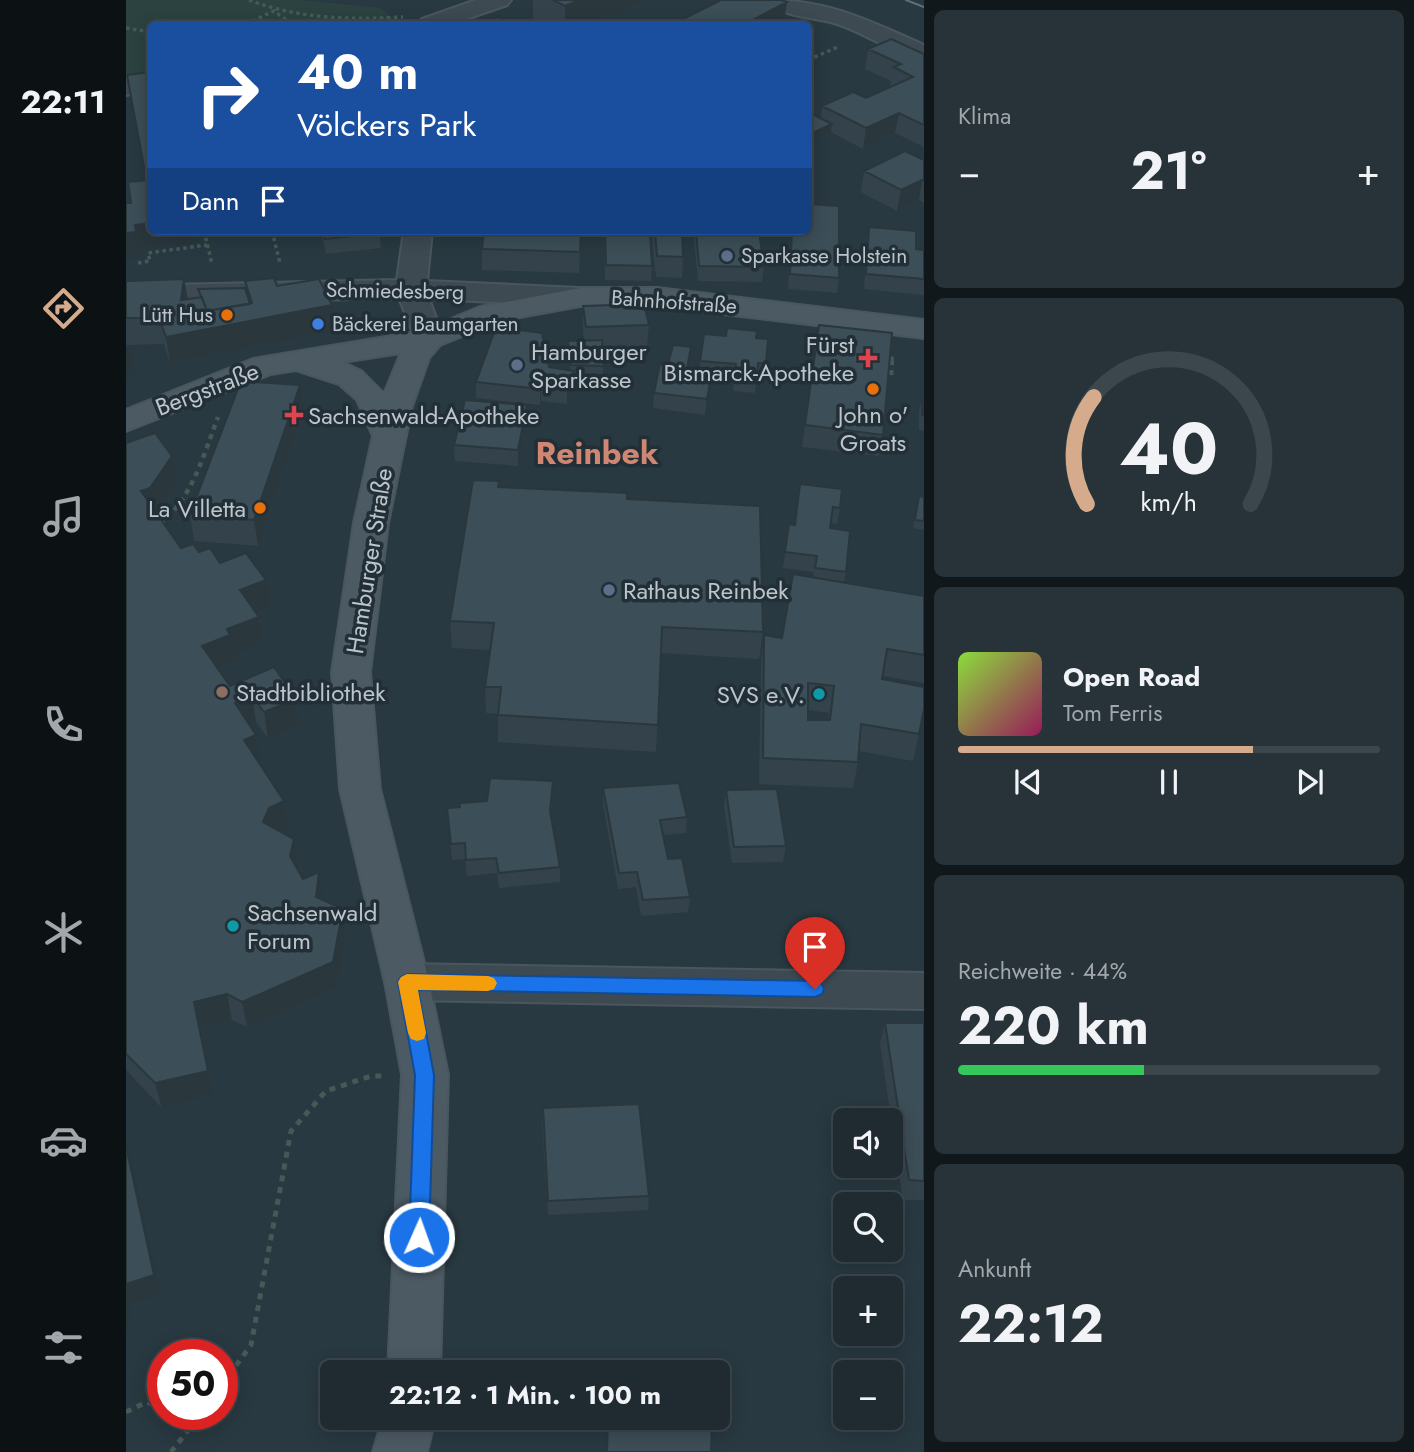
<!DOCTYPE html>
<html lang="de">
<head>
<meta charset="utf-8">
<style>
	body { margin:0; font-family:Jost,sans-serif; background:#273339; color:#f1f3f6; height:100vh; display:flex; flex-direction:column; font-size:26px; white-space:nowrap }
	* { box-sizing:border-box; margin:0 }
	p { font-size:23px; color:#a1a7ab }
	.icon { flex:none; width:38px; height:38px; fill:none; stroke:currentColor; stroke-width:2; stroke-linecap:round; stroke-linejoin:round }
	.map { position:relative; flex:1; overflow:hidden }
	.details { display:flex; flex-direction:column; gap:10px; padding:10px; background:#11181b; width:490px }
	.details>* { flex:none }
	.hud { position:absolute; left:21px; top:21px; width:665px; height:214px; border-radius:10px; box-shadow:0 4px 18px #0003,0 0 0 2px #3c474d; background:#1a4fa0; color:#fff; overflow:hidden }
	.controls { position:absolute; left:707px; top:1108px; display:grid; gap:14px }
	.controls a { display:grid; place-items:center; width:70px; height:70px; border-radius:10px; background:#1f2b31; box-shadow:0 4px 18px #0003,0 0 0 2px #3c474d; font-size:35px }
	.speed { position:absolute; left:21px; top:1339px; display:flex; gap:14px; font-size:35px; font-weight:700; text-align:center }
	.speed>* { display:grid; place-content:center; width:91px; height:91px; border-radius:50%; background:#1f2b31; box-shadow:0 4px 18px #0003,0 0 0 2px #3c474d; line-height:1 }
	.speed .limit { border:10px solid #d22; background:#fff; color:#111 }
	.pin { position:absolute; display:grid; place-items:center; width:60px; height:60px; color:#fff; margin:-72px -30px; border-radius:50% 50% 50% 0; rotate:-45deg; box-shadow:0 0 7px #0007 }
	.pin .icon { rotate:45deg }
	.me { position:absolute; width:77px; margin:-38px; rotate:2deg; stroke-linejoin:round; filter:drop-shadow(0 0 5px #0008) }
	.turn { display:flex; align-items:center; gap:24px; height:147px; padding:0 35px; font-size:32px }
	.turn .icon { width:91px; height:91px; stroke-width:2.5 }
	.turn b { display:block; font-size:49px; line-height:60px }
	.then { display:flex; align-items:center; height:66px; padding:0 35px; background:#0003; gap:14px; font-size:26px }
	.big { font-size:52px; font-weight:700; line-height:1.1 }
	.details .card { flex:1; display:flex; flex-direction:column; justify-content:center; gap:10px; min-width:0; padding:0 24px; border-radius:10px; background:#273339 }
	.details .dial { align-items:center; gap:0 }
	.dial svg { height:182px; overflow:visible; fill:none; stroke:#3c474d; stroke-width:7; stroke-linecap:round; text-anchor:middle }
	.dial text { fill:#f1f3f6; stroke:none }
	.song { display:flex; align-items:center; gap:21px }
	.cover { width:84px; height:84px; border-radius:10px; background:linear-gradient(135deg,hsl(90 70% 55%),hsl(330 70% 35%)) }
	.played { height:7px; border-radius:4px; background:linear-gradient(90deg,#d6ab8b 70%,#3c474d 70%) }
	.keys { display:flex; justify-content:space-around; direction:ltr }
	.heat { display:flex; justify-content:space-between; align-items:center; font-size:38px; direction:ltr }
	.charge { height:10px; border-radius:5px; background:linear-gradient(90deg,#34c759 44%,#3c474d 0) }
	.trip { position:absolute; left:194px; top:1360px; width:410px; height:70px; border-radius:10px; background:#1f2b31; box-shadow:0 4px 18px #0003,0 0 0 2px #3c474d; font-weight:700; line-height:70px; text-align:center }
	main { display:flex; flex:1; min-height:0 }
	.dock { display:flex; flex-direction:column; width:126px; justify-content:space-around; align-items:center; background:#0c1114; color:#a1a7ab }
	.dock .icon { width:49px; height:49px }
	.dock .on { color:#d6ab8b }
	.dock b { font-size:32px; color:#f1f3f6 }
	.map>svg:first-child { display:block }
	.green { fill:#2b4240 }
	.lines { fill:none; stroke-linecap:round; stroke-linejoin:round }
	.street-casing { stroke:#4a565e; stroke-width:4 }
	.secondary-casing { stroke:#4a565e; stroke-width:4 }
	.path-far2 { stroke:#455a57; stroke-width:3.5; stroke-dasharray:3.5 3.5; stroke-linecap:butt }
	.path-far1 { stroke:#455a57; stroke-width:4.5; stroke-dasharray:5 5; stroke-linecap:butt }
	.path { stroke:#455a57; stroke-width:5; stroke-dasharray:6 6; stroke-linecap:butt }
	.street { fill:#3d4a51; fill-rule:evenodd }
	.secondary { fill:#4c5a64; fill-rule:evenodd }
	.tram { stroke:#606f78; stroke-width:2 }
	.wall { fill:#34434b; fill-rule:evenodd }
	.shaded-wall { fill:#2a373d }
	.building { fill:#3c4e57; stroke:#2a373d; stroke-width:2; fill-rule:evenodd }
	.route { fill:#1a73e8; stroke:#114b97; stroke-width:2 }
	.slow { fill:#f59e0b }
	.service-dot { fill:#5c6f8a; stroke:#222f37; stroke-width:2.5 }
	.food-dot { fill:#e8710a; stroke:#222f37; stroke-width:2.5 }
	.shop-dot { fill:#3f7fe0; stroke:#222f37; stroke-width:2.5 }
	.health-dot { fill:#e0444e; stroke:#222f37; stroke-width:2.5 }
	.education-dot { fill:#8d6e63; stroke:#222f37; stroke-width:2.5 }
	.culture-dot { fill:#0f9aa8; stroke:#222f37; stroke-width:2.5 }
	.labels { text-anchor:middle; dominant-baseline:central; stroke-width:7; stroke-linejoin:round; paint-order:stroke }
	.far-poi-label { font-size:21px; fill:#bbc5cb; stroke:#222f37; text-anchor:start }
	.far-street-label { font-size:21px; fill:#bbc5cb; stroke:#222f37 }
	.poi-label { font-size:24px; fill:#bbc5cb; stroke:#222f37; text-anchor:start }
	.street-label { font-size:24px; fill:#bbc5cb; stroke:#222f37 }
	.district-label { font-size:32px; font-weight:bold; fill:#cf8672; stroke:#222f37 }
</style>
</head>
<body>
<main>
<nav class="dock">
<b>22:11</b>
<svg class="icon on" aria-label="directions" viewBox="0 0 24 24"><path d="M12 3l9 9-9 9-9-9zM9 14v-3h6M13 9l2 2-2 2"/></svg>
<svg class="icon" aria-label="music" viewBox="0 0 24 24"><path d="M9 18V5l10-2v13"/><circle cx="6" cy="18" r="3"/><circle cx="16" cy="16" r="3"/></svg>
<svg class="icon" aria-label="phone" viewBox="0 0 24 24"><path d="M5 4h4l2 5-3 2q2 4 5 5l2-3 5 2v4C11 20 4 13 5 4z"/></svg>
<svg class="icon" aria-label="climate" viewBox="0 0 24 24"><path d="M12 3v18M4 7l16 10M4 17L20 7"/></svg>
<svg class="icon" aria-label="car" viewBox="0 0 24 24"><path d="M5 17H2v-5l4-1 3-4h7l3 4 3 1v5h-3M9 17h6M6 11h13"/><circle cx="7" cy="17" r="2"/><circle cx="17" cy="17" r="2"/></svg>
<svg class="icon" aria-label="filters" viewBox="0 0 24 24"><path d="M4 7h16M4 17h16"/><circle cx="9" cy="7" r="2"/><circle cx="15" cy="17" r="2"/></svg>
</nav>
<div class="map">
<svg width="798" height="1452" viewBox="0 0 798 1452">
	<rect width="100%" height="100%" fill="#293941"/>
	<!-- green -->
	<path class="green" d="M0 0H175L255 8 274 24H24V76L0 79Z"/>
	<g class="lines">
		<defs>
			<path id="street" d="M350 0H385L381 5 326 24H292L296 19Z
				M642 0C703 0 744 21 798 45V61C766 54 739 32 708 23 689 17 655 18 642 0Z
				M24 76V91L0 95V79Z
				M278 231H306L301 281 454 288 464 291 469 297 464 303 454 306 303 299 318 339 314 345 303 348 292 345 273 298 0 304V286L271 280Z
				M281 964 798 973V1009L281 1000 266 995 259 982 266 969Z"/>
			<path id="secondary" d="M454 288H531L798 320V338L531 306H454L373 321 314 345 303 358 286 406 262 523 244 672 254 789 303 982 322 1075 314 1372H262L276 1075 259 982 214 789 206 672 228 523 247 436 231 400 213 384 170 370 145 374 0 431V410L127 359 296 331 354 307ZM275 353 258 394 235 371 216 362Z
				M257 1418H309L301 1452H247Z"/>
		</defs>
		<!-- street casing -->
		<use href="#street" class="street-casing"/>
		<!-- secondary casing -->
		<use href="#secondary" class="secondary-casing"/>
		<!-- path-far2 -->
		<path class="path-far2" d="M123 0C173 19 224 20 277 17
			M120 24 148 11 166 24
			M0 28 24 32
			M682 60 714 46
			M78 231 86 264
			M146 231 154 263
			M12 263 24 261 22 253 81 245
			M766 360V355"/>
		<!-- path-far1 -->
		<path class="path-far1" d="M765 375 766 358
			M34 524C67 497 77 456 92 417"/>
		<!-- path -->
		<path class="path" d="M96 1385 125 1345 165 1131 200 1091 245 1076H257
			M0 1412 21 1402 37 1410
			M43 1414 66 1427
			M45 1452 75 1414"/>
		<!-- street -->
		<use href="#street" class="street"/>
		<!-- secondary -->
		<use href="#secondary" class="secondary"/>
		<!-- tram -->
		<path class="tram" d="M780 0 798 7"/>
	</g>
	<!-- wall -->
	<path class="wall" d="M407 0H520L463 24H419L407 19Z
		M742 49 798 54V147L769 133 737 149 705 132 695 118 696 106 740 98 764 87 765 81 739 69Z
		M798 160V203L793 200 771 211 735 192 738 171Z
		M743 227 790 249 798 250V295L738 289 741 242Z
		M195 231H253L255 248 200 254Z
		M455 231 453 273 356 270V249Z
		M478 231H524L526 266 525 281 479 280Z
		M525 231H556L557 257 556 278 530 277Z
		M567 231H633L638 267 636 282 572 281Z
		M665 231H682L713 278 711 293 662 289Z
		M0 281 62 299 74 297 72 289 120 293 119 281 151 286 208 331 44 363 38 344 0 345Z
		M457 306 523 325 521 346 477 348V374L448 373 447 387 441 404 415 401 414 405 350 398V382L423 367 445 371 441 349 442 341H458L457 328Z
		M693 325 757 435 753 456 676 447Z
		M578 334 642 339 638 379H630L629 393 607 391 608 380 585 378 579 415 527 408 528 393 542 365 565 347 562 369 573 370Z
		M796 396H798V431L793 430V412Z
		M401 405V421L392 466 329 461 328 445Z
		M177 411 132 546 68 541 64 514Z
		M0 443 46 456 51 482 30 513 55 548 73 552 94 563 144 607 130 612 133 617 137 643 108 655 109 661 92 668 104 686 170 699 174 725 142 738 130 722 123 725 130 735 135 761 132 762 158 801 162 827 154 831 168 839 172 865 171 868 177 879 197 898V900L217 909 220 935 211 987 121 1027 106 1020 74 1027 88 1095 36 1108 0 1070Z
		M674 484 714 508 711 524 705 523 704 528 720 572 718 583 798 596V683L757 676 756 679 793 734 787 761 733 751 732 762 727 788 633 784 635 662 638 635 656 638 687 578 688 572 657 568 663 524 668 525ZM682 710 703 713 702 720H682Z
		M373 487 501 499 637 632 633 659 535 653 530 752 372 742V714L360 713 359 687 364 650 326 648 324 621Z
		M793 496 798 497V530L787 528Z
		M477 788 561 817 560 833 537 835 542 859 564 897 562 912 515 916 510 887 492 889 477 804Z
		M600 790 660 846 657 862 606 863 598 806Z
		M426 797 425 814 434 867V882L373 888 371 873 341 876 339 859 326 860 321 808Z
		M798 1022V1200H777L754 1043 759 1023H798Z
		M417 1108 523 1196 522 1210 422 1215 416 1123Z"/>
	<!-- shaded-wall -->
	<path class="shaded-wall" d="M454 0H520L463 24H439V6Z
		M661 2 658 24H619Z
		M691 63 687 92 682 94V66Z
		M773 113 769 133 737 149 740 128Z
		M706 124 705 132 682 142V135Z
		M24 171V196L23 197 19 172Z
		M796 180 793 200 771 211 775 190Z
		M24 223V231H72L74 242 14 250 15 257 0 259V233L9 225Z
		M58 279 63 305 55 300Z
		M206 305 208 331 44 363 40 337Z
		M4 348 9 374 0 379V350Z
		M448 371 447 387 441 404V388Z
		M586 371 585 387 579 415 581 399Z
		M174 385 177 411 132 546 128 520Z
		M415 385V401L414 405V389Z
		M401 405V421L392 466V450Z
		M46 456 51 482 29 515 15 491Z
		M140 580 144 607 118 617 114 590Z
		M133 617 137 643 108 655 109 661 81 672 76 646 101 629Z
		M126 696 130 722 113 729 109 703Z
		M170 699 174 725 142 738 138 712Z
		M130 735 135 761 122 767 118 740Z
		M158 801 162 827 147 834 137 822 143 808Z
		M168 839 172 865 168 882 164 856Z
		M193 872 197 898 194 923 190 897Z
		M217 909 220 935 211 987 121 1027 116 1002Z
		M101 994 106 1020 74 1027 88 1095 36 1108 29 1083 68 1002Z
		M0 1139 34 1294 6 1303 0 1335Z"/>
	<!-- building -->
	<path class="building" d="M427 0H454L439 6Z
		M595 0H655L661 2 619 24H547Z
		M372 17 384 24H348Z
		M765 39 798 54V125L773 113 740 128 696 106 727 92 740 98 787 77 768 67 775 64 742 49Z
		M682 59 691 63 682 66Z
		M24 72V171L19 172 1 75Z
		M688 115 706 124 682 135V117Z
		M779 151 798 160V180H796L775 190 738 171Z
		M24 180V223L9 225 10 232 0 233V203H5L2 182Z
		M682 204 713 206V278L664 274 666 231H682Z
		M743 227 790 231V249L798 250V279L740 274Z
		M197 231H253L254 233 199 239Z
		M358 231H455L454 252 356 249Z
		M479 231H524L526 266 480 265Z
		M529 231H556L557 257 531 256Z
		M570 231H633L638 267 573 266Z
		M148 278 151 286 193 279 206 305 40 337 33 318H0V281L58 279 55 300 76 297 81 311 126 303 119 281Z
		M119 288 124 304 81 311 72 289Z
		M518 304 523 325 460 327 457 306Z
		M693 325 766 333 757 435 679 425Z
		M370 327 416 333 423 367 448 371 441 388 415 385 414 389 350 382Z
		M601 328 631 331 630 338 642 339 640 364 632 363 631 378 609 376 610 364 574 361 578 334 600 336Z
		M476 340 478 366 445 365 442 341Z
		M547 345 565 347 561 368 586 371 581 399 528 393 534 364 542 365Z
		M115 381 174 385 128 520 64 514Z
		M796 396H798V415H796Z
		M339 400 401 405 392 450 328 445Z
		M29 433 46 456 24 488 15 491 55 548 67 544 73 552 84 548 94 563 120 553 140 580 114 590 133 617 101 629 104 635 76 646 104 686 148 667 170 699 138 712 126 696 109 703 130 735 118 740 158 801 143 808 137 822 168 839 164 856 177 879 193 872 190 897 217 909 207 962 116 1002 101 994 68 1002 82 1071 29 1083 0 1054V443Z
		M347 480 373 481 372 487 501 493V499L634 506 637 632 536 627 532 725 372 715 375 687H359L368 623 324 621Z
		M674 484 716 489 714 508 707 507 704 528 724 531 720 572 689 568 691 556 659 552 663 524 669 525Z
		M793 496 798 497V521L789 520Z
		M667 574 798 596V655L761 649 756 679 798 687V709L793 734 735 724 732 762 637 758 638 635 656 638ZM682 683 708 686 704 720H682Z
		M364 778 427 781 424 811 434 867 373 873 370 858 340 860 339 843 325 844 321 808 334 807V803L361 801Z
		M553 783 561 817 534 820 542 859 556 858 564 897 517 900 511 872 493 873 477 788Z
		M651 789 660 846 608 847 600 790Z
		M759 1023H798V1181L783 1180Z
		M513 1104 523 1196 422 1201 417 1108Z
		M0 1146 28 1275 0 1284Z
		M482 1418H586L585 1452H481Z"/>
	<!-- route -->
	<path class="route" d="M281 974 689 981 696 984 698 989 696 994 689 997 292 990 308 1075 303 1237 300 1244 293 1246 286 1244 283 1237 289 1075 272 982 275 977Z"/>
	<!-- slow -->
	<path class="slow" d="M281 974 362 976 368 978 371 983 368 989 362 991 292 990 300 1033 298 1039 291 1041 285 1039 282 1033 272 982 275 977Z"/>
	<!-- markers -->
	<g class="service-dot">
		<circle cx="601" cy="256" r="7"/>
		<circle cx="391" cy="365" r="7"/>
		<circle cx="483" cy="590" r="7"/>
	</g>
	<g class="food-dot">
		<circle cx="101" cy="315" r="7"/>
		<circle cx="747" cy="389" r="7"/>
		<circle cx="134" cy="508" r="7"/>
	</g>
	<circle class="shop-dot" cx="192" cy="324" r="7"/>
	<g class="health-dot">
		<path d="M738.5 347.5h7v7h7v7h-7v7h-7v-7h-7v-7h7z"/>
		<path d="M164.5 404.5h7v7h7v7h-7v7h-7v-7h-7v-7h7z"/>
	</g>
	<circle class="education-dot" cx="96" cy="692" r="7"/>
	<g class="culture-dot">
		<circle cx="693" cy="694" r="7"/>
		<circle cx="107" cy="926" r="7"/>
	</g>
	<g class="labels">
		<!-- far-poi labels -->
		<g class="far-poi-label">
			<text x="615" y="256">Sparkasse Holstein</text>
			<text x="87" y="315" text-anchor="end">Lütt Hus</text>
			<text x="206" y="324">Bäckerei Baumgarten</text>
		</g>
		<!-- far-street labels -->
		<g class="far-street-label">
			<text transform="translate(269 291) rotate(1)">Schmiedesberg</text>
			<text transform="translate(548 302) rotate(4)">Bahnhofstraße</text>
		</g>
		<!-- poi labels -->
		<g class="poi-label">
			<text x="728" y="344" text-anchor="end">Fürst<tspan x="728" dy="28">Bismarck-Apotheke</tspan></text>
			<text x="405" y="351">Hamburger<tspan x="405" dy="28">Sparkasse</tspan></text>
			<text x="747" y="414" text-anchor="middle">John o'<tspan x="747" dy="28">Groats</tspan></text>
			<text x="182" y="415">Sachsenwald-Apotheke</text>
			<text x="120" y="508" text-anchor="end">La Villetta</text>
			<text x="497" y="590">Rathaus Reinbek</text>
			<text x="110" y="692">Stadtbibliothek</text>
			<text x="679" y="694" text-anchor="end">SVS e.V.</text>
			<text x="121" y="912">Sachsenwald<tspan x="121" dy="28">Forum</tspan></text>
		</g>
		<!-- street labels -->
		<g class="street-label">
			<text transform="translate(81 389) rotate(-21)">Bergstraße</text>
			<text transform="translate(243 561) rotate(-81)">Hamburger Straße</text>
		</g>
		<!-- district labels -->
		<g class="district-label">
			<text x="471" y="453">Reinbek</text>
		</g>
	</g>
</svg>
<div class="controls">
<a><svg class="icon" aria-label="sound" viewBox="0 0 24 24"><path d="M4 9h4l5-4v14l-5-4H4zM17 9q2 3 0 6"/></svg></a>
<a><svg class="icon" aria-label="search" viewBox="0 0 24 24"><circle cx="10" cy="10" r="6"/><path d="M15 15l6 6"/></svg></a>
<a>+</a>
<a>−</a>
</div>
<div class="speed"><div class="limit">50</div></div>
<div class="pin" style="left:689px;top:989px;background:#d93025"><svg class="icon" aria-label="arrive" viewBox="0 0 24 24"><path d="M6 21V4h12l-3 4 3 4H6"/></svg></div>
<svg class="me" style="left:293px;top:1237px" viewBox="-20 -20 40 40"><circle r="17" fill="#1a73e8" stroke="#fff" stroke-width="3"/><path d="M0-11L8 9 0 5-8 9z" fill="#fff"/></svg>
<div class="trip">22:12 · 1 Min. · 100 m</div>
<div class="hud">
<div class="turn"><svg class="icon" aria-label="right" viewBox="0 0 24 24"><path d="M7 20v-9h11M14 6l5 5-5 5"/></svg><div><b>40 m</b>Völckers Park</div></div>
<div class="then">Dann<svg class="icon" aria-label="arrive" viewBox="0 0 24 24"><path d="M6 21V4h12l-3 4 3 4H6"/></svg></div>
</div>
</div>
<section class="details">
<div class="card"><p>Klima</p>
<div class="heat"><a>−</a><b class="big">21°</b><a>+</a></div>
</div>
<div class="card dial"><svg viewBox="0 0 100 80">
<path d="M14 69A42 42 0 1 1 86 69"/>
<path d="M14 69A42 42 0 0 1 17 22" stroke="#d6ab8b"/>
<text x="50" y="56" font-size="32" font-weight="700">40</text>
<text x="50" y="72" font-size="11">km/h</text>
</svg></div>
<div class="card">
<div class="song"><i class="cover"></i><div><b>Open Road</b><p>Tom Ferris</p></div></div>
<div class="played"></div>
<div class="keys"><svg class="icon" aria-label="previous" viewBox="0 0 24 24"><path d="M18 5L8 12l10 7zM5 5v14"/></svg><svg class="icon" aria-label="pause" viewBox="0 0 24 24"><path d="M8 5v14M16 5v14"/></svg><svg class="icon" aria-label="next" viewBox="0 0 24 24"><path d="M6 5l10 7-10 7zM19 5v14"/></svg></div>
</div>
<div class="card"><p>Reichweite · 44%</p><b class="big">220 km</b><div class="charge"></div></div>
<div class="card"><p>Ankunft</p><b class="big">22:12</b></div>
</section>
</main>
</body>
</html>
